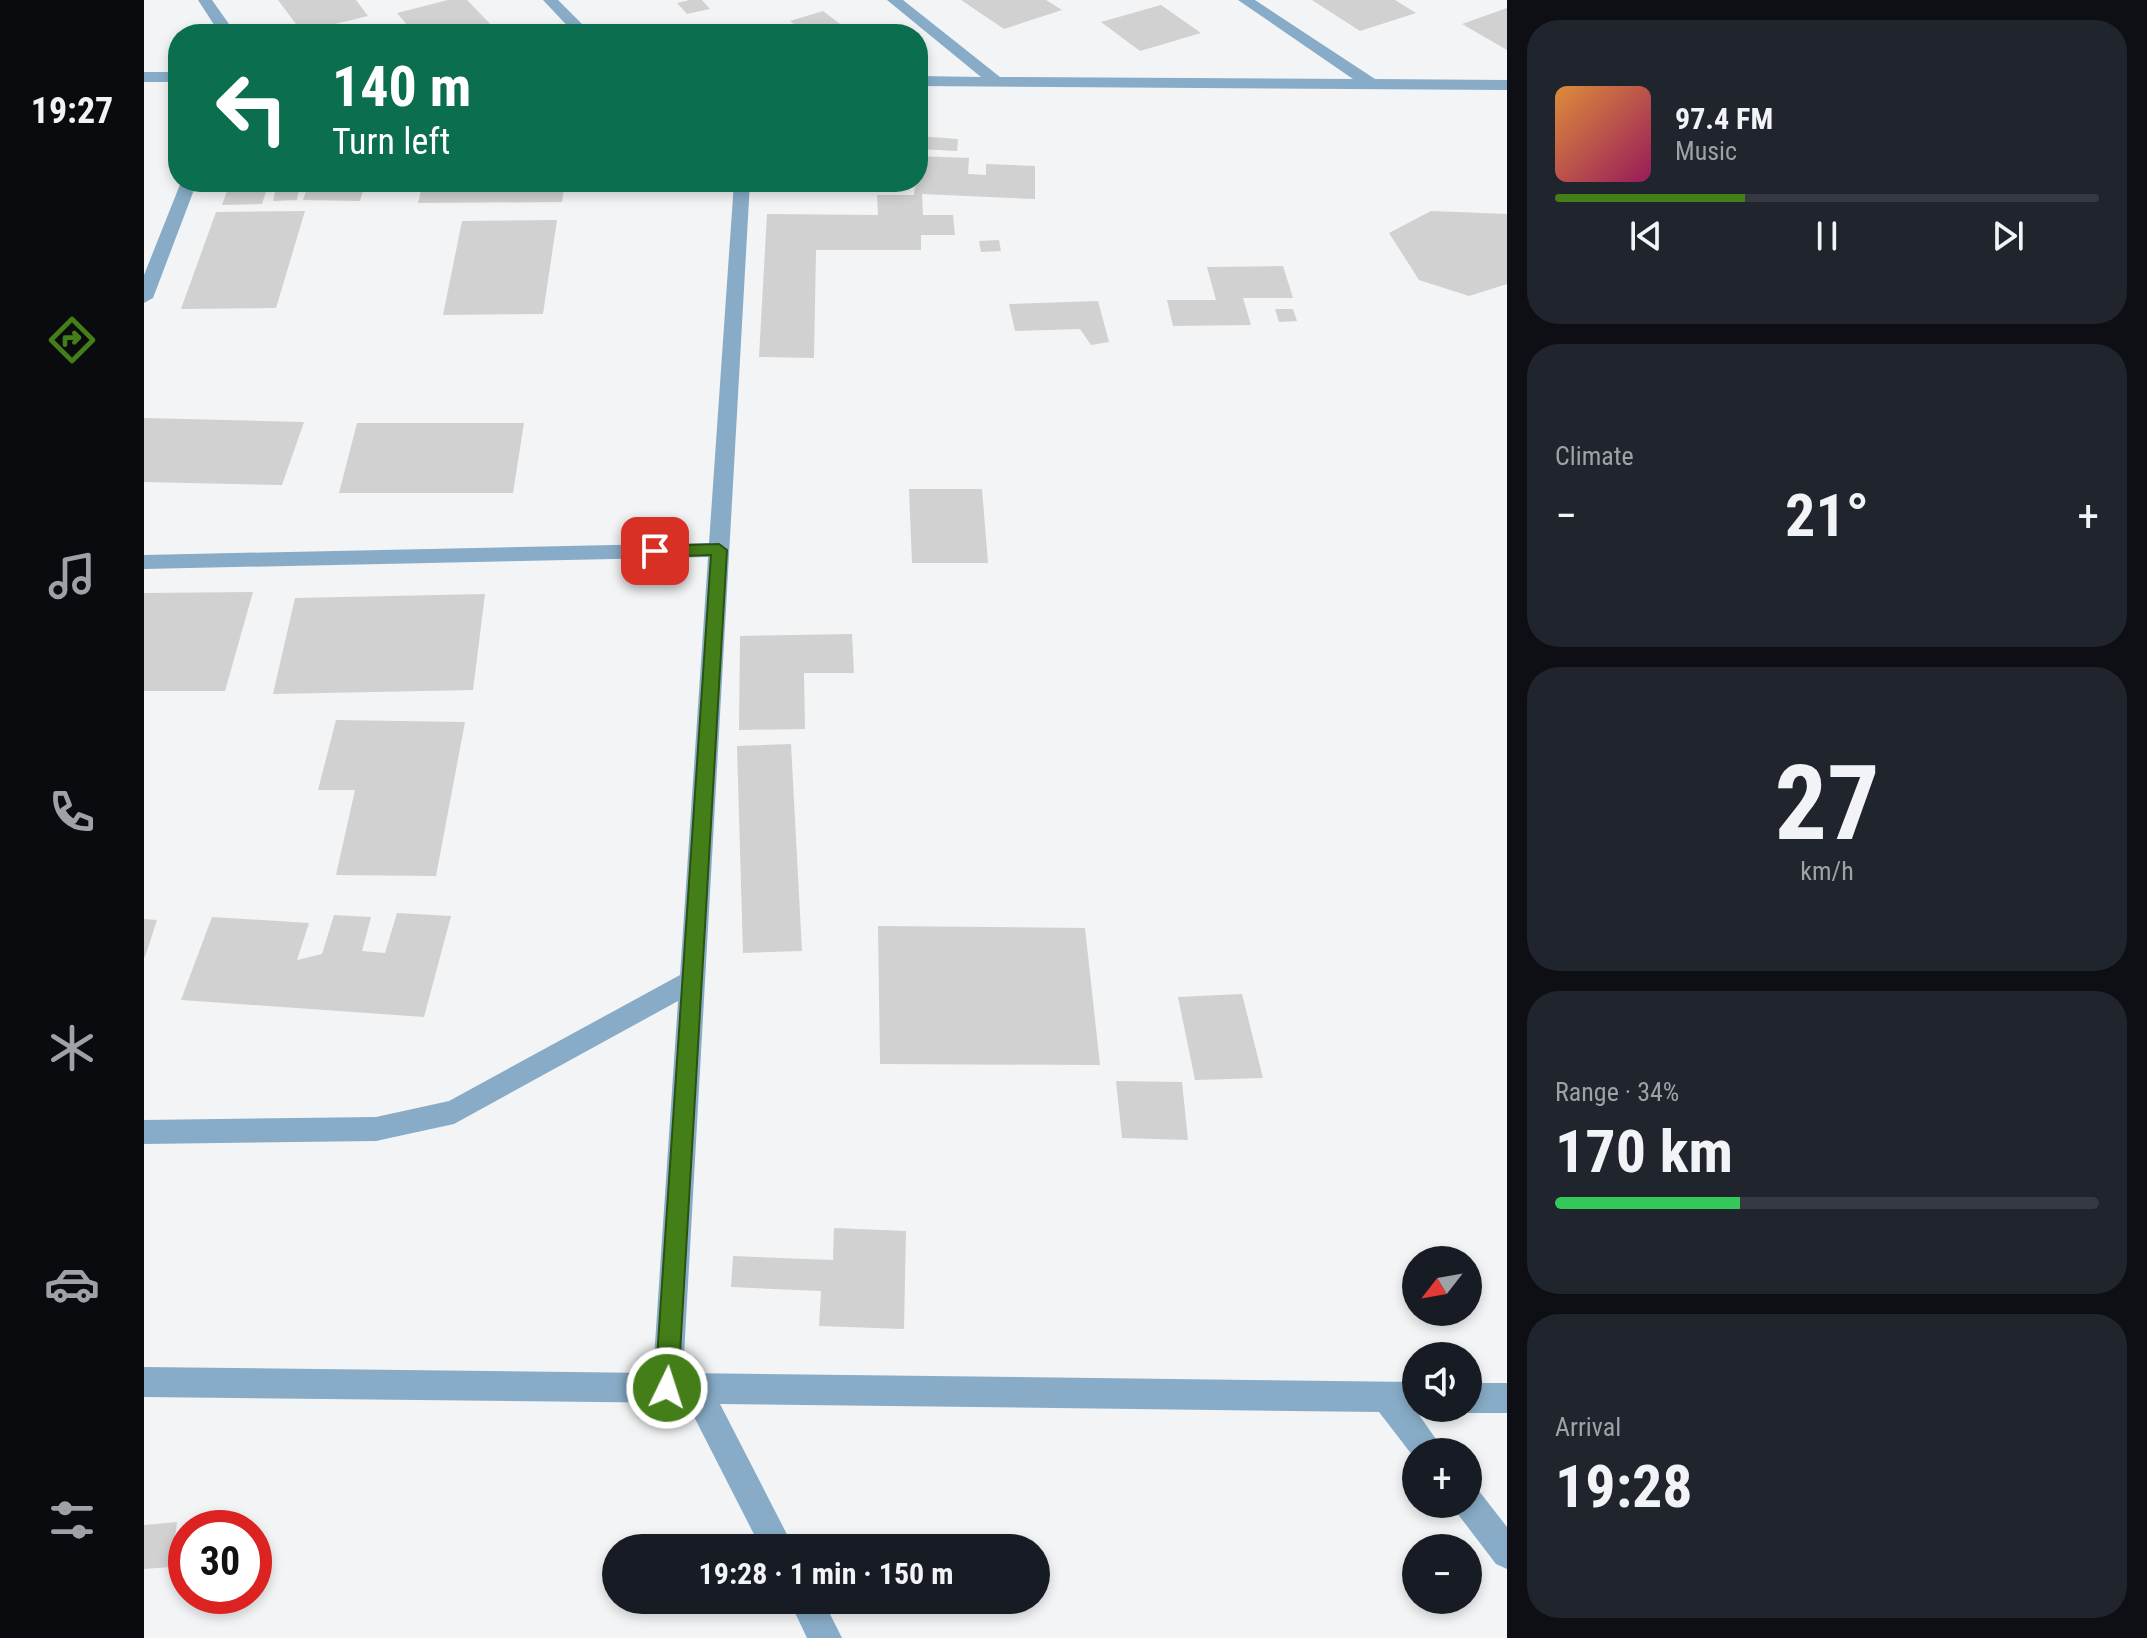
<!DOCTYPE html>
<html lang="en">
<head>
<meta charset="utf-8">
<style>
	body { margin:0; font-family:"Roboto Condensed",sans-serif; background:#20242c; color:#f1f3f6; height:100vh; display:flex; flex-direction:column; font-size:30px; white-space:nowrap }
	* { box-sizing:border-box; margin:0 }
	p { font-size:26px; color:#9ea1a6 }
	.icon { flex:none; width:44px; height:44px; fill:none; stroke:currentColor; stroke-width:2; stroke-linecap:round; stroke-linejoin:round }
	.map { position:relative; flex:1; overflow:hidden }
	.sheet { display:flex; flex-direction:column; gap:20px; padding:20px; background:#0d0f14; width:640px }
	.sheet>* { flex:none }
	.banner { position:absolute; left:24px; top:24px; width:760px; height:168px; border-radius:32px; box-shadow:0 4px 12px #0003; background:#0b6e4f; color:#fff; overflow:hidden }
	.needle { width:52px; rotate:239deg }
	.buttons { position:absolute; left:1258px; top:1246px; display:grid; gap:16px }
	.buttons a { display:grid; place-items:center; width:80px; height:80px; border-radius:50%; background:#171b24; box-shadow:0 4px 12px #0003; font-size:40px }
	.speed { position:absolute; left:24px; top:1510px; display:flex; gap:16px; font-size:40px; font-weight:700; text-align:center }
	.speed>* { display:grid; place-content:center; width:104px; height:104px; border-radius:50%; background:#171b24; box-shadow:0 4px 12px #0003; line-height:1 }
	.speed .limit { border:12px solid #d22; background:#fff; color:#111 }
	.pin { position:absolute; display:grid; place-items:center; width:68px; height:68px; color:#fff; margin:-34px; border-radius:16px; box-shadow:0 4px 12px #0006 }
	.me { position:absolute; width:88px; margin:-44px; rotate:4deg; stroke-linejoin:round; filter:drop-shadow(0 0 6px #0008) }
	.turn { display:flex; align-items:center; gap:28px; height:168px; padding:0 32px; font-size:36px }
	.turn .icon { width:104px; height:104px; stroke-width:2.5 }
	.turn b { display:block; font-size:56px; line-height:68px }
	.big { font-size:60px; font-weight:700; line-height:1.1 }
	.sheet .tile { flex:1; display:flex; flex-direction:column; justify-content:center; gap:12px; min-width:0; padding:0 28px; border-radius:32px; background:#20242c }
	.sheet .dial { align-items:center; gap:0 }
	.dial b { font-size:104px; line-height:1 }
	.song { display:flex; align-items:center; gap:24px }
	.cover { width:96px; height:96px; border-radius:12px; background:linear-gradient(135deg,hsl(30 70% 55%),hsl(330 70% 35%)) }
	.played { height:8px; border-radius:4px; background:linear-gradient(90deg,#437e19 35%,#363941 35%) }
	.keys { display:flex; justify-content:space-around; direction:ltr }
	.heat { display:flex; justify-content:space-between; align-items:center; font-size:44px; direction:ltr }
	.charge { height:12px; border-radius:6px; background:linear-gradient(90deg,#34c759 34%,#363941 0) }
	.trip { position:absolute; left:458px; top:1534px; width:448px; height:80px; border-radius:40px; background:#171b24; box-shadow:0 4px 12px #0003; font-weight:700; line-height:80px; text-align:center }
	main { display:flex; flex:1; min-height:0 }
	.menu { display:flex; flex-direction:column; width:144px; justify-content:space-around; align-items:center; background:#090b0e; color:#9ea1a6 }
	.menu .icon { width:56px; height:56px }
	.menu .on { color:#437e19 }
	.menu b { font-size:36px; color:#f1f3f6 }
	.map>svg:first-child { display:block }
	.building { fill:#d2d1d1 }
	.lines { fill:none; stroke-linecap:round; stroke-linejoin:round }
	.minor { fill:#88acc7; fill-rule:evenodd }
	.route { fill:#437e19; stroke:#2c5210; stroke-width:2 }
</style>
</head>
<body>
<main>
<nav class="menu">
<b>19:27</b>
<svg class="icon on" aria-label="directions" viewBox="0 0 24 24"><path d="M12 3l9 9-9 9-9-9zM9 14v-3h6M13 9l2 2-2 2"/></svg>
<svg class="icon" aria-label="music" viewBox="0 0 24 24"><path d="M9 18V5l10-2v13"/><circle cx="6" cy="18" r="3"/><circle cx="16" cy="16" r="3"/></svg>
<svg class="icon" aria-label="phone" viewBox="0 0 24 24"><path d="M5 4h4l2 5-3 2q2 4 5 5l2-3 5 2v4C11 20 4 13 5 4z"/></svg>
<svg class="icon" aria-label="climate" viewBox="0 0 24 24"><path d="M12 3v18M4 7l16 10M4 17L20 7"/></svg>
<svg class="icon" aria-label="car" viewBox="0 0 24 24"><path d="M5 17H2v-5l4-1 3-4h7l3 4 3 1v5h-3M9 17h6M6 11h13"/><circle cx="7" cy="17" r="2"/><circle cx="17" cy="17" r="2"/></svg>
<svg class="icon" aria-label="filters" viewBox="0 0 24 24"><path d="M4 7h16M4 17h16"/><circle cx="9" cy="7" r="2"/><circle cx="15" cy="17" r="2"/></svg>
</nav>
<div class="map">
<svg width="1363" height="1638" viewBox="0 0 1363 1638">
	<rect width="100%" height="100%" fill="#f3f4f5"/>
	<!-- building -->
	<path class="building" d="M134 0H212L224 16 158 32Z
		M304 0H323L355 33 271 34 253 13Z
		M546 0H558L566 9 543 14 533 3Z
		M817 0H902L918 10 860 29Z
		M1168 0H1251L1272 13 1216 31Z
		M1017 5 1057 33 996 51 957 22Z
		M1363 8V50L1318 24Z
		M679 11 704 30 663 34 646 21Z
		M774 136 814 139 813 151 774 149Z
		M774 156 825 158 824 174 842 175V164L891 166V199L778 194 779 215H809L811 235H777V250H672L670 358 615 357 623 214 734 215 733 195H770Z
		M86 182H125L118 204 78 205Z
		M156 182 153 200 129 201 133 183Z
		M165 182H223L222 185H196L194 191H219L216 201 159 200Z
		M279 182H421L418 202 274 203Z
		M729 182H765V190L729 189Z
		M161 211 132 308 37 309 72 212Z
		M1287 211 1363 214V284L1325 296 1275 280 1245 233Z
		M413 220 399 314 299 315 318 221Z
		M855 240 857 251 837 252 835 241Z
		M1139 266 1149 298H1099L1107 325 1029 326 1023 300H1072L1063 267Z
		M954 301 965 342 947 345 936 329 871 331 865 304Z
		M1131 309H1149L1153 321 1135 322Z
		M0 418 160 422 138 485 0 482Z
		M213 423H380L369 493H195Z
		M765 489H838L844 563H768Z
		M109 592 81 691H0V593Z
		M341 594 329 690 129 694 151 598Z
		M708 634 710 673H660L661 729 595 730 596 636Z
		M192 720 321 722 292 876 192 875 211 790H174Z
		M647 744 658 951 599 953 593 746Z
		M253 913 307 916 280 1017 37 1000 68 917 165 923 153 960 178 954 190 915 227 917 218 951 241 953Z
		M0 919 13 920 1 957H0Z
		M734 926 941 928 956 1065 736 1064Z
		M1098 994 1119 1078 1051 1080 1034 997Z
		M972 1081 1038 1082 1044 1140 978 1138Z
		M690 1228 762 1231 760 1329 675 1326 677 1291 587 1287 589 1256 689 1260Z
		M33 1522 27 1567 0 1569V1525Z"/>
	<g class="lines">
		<!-- minor -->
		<path class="minor" d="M54 0H68L92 34H76Z
			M399 0H414L448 34H431Z
			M743 0H759L856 77 1209 79 1094 0H1111L1231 79 1363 80V90L774 86V76L837 77Z
			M0 72H34V82H0Z
			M37 182H53L9 298 0 303V275Z
			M590 182H606L539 1373 1272 1382V1408H1282L1273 1412 1301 1452H1272V1460L1235 1412 576 1404 650 1548H617L543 1403 0 1397V1367L509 1373 534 1001 310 1124 232 1141 0 1144V1120L232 1117 305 1101 536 975 564 557 0 569V555L565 543Z
			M1324 1383H1363V1413H1324L1313 1409 1324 1408Z
			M1324 1486 1335 1491 1363 1527V1569L1352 1564 1313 1513 1309 1504H1324Z
			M645 1600H679L698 1638H663Z"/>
	</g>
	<!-- route -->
	<path class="route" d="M575 544 583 550 534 1388 531 1396 523 1399 515 1396 511 1388 567 555 511 557 503 551 511 546Z"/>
</svg>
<div class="buttons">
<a><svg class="needle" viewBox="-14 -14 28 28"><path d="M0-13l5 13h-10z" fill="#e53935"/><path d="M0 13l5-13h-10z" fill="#9ea1a6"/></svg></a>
<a><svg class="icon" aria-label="sound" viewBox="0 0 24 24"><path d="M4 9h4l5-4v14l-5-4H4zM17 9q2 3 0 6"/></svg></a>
<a>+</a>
<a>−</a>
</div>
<div class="speed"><div class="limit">30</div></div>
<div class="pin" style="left:511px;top:551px;background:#d93025"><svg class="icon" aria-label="arrive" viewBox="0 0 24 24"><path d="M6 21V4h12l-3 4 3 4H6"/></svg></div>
<svg class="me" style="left:523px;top:1388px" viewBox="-20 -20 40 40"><circle r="17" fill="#437e19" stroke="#fff" stroke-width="3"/><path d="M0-11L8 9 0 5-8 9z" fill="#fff"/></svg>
<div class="trip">19:28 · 1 min · 150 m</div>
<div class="banner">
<div class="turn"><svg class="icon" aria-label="left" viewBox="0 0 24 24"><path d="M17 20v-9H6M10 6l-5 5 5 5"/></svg><div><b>140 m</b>Turn left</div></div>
</div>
</div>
<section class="sheet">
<div class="tile">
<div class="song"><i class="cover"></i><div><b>97.4 FM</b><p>Music</p></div></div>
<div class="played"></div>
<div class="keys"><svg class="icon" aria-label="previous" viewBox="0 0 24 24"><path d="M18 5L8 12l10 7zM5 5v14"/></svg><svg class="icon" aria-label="pause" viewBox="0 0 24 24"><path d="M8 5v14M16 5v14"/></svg><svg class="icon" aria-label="next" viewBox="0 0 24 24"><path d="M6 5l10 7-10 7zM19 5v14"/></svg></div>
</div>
<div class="tile"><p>Climate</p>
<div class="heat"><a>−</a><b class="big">21°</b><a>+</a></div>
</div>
<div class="tile dial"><b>27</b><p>km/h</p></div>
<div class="tile"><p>Range · 34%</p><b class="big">170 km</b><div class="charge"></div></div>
<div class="tile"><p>Arrival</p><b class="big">19:28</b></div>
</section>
</main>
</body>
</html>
